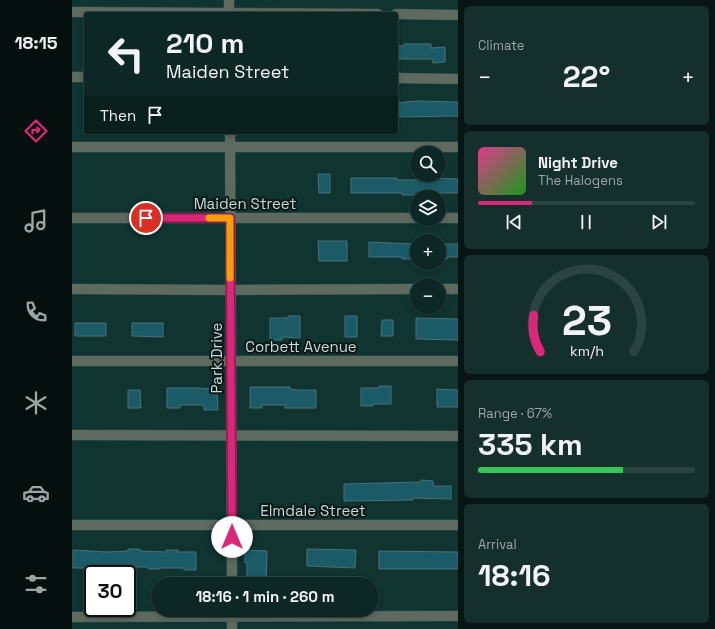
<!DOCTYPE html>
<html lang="en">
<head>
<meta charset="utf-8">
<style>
	body { margin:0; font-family:"Space Grotesk",sans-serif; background:#152f2c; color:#f1f3f6; height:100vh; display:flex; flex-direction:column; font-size:15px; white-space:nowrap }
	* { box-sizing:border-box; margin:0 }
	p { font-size:13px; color:#9aa5a6 }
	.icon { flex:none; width:22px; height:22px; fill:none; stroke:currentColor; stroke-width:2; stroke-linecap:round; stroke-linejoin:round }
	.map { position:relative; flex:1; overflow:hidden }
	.details { display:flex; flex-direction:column; gap:6px; padding:6px; background:#071514; width:257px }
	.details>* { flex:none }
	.top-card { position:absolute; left:12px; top:12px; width:314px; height:122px; border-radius:4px; box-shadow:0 2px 6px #0003,0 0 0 1px #2c4441; background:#0c2724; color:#f1f3f6; overflow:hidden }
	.buttons { position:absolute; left:338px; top:146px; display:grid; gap:8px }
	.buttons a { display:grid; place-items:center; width:36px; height:36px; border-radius:50%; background:#0c2724; box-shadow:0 2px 6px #0003,0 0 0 1px #2c4441; font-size:20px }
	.speed { position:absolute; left:12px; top:565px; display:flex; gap:8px; font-size:20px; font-weight:700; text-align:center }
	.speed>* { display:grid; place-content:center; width:52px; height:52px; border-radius:50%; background:#0c2724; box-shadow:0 2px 6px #0003,0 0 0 1px #2c4441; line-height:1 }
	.speed .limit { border:2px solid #111; border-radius:6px; background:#fff; color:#111 }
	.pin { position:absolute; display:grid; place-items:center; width:34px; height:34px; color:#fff; margin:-17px; border:2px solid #fff; border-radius:50%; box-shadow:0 1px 4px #0007 }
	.me { position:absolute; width:44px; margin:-22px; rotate:0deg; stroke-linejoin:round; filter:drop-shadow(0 0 3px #0008) }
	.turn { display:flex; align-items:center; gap:14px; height:84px; padding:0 16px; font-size:18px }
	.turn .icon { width:52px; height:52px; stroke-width:2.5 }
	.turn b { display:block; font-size:28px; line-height:34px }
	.then { display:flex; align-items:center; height:38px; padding:0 16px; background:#0003; gap:8px; font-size:15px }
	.big { font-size:30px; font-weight:700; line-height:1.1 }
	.details .widget { flex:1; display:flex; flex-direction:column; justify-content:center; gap:6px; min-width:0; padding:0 14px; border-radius:6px; background:#152f2c }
	.details .dial { align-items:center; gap:0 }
	.dial svg { height:104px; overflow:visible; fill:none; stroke:#2c4441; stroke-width:7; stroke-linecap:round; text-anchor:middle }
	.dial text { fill:#f1f3f6; stroke:none }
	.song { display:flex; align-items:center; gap:12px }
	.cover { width:48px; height:48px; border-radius:6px; background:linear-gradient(135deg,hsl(330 70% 55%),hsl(120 70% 35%)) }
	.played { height:4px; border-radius:2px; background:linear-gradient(90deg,#db2777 25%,#2c4441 25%) }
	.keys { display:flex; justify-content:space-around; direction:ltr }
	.heat { display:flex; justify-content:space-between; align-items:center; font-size:22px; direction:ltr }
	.charge { height:6px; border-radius:3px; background:linear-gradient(90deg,#34c759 67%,#2c4441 0) }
	.trip { position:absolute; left:79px; top:577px; width:228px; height:40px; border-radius:20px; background:#0c2724; box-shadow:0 2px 6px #0003,0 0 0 1px #2c4441; font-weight:700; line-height:40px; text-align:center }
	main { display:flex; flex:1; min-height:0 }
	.tab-bar { display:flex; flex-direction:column; width:72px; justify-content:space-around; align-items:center; background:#05100e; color:#9aa5a6 }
	.tab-bar .icon { width:28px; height:28px }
	.tab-bar .active { color:#db2777 }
	.tab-bar b { font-size:18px; color:#f1f3f6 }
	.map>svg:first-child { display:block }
	.building { fill:#1b5b68; stroke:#4c6f78 }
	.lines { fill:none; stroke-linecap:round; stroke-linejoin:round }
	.minor-casing { stroke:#31524e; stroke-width:11 }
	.minor { stroke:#5e6960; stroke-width:10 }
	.route-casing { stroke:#8e194d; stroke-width:10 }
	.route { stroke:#db2777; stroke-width:7 }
	.slow { stroke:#f59e0b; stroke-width:7 }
	.labels { text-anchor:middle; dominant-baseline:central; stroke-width:4; stroke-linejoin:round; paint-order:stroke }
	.street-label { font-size:15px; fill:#c7dad7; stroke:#0a1917 }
</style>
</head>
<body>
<main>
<nav class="tab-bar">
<b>18:15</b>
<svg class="icon active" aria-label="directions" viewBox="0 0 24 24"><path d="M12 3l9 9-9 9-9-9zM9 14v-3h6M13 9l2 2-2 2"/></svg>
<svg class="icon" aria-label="music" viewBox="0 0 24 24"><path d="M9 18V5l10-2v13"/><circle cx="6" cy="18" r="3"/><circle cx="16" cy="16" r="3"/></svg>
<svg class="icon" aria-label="phone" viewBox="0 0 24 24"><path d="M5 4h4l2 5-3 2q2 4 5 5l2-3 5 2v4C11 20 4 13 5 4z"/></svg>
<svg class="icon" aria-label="climate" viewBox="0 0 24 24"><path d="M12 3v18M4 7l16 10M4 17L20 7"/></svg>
<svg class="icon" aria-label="car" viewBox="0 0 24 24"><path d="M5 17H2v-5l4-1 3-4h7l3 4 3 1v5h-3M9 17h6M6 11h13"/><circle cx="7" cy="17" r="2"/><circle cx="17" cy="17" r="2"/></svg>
<svg class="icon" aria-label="filters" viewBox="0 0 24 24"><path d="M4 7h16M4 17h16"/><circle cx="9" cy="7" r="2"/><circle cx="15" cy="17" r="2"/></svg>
</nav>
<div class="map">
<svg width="386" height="629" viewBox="0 0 386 629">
	<rect width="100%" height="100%" fill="#103430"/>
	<!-- building -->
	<path class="building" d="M332 44H359V48L373 47V62L361 63V59H324V46H332Z
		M346 101 386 102V116L324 117V103Z
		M246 174H258V193H247Z
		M279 178H325V180H362V178L386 179V193H358V195H330V193H279Z
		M246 241H275V261H247Z
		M297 242 342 244V259H330V257H297Z
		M367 244H386V257H375V259H367Z
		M216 316H228V338L210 337V340H198V318H216Z
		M273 316H285V337H273Z
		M344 318 386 319V340L344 339Z
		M310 320H321V336H309Z
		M3 323H34V336H3Z
		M60 323H91V337L60 336Z
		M307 386H319V404H301V406H289V388H307Z
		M178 387H218V389L225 390H244V408H213V405H190V408H178Z
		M95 388H126L139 389V391H145L146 410H132V405H108V408H95Z
		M365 389 386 390V407H365Z
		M56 390H68L69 408H56Z
		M349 480 361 481V486H379V499L341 498V500L272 501V484L349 482Z
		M56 549H68V551L94 552V550H106V552H124V570H112V568H88V569H76V567H49V572L19 573V568H1V550L36 552 56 551Z
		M235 549 284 550 283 568 235 566Z
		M173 550 195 551 194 584H175V563H173Z
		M307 551 386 552V569H307Z"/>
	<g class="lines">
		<defs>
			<path id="minor" d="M157 0V14
				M0 12 306 14
				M324 14 386 15
				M0 77H14
				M324 78 386 79
				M158 132 160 584
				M0 147H386
				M0 218H345
				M367 218H386
				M0 289 158 290 345 289
				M367 289H386
				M0 361H386
				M0 435 386 436
				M0 525H386
				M160 610V629
				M0 617 386 616"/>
		</defs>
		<!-- minor casing -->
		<use href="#minor" class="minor-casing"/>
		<!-- minor -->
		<use href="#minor" class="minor"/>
	</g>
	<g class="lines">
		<defs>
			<path id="route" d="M74 218H158L160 537"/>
		</defs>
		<!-- route casing -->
		<use href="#route" class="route-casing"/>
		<!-- route -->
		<use href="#route" class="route"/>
		<!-- slow -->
		<path class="slow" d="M137 218H158V278"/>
	</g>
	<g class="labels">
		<!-- street labels -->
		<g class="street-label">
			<text x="173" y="203">Maiden Street</text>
			<text x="229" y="346">Corbett Avenue</text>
			<text transform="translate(144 358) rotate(-90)">Park Drive</text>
			<text x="241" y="510">Elmdale Street</text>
		</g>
	</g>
</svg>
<div class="buttons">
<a><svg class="icon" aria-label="search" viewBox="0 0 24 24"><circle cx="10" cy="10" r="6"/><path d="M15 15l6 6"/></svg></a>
<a><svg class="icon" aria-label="layers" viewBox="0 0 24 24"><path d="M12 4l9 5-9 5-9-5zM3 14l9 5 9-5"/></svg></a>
<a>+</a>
<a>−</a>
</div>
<div class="speed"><div class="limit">30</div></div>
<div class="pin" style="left:74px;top:218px;background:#d93025"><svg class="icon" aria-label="arrive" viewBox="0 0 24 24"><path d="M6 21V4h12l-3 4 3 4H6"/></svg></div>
<svg class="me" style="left:160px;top:537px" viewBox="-20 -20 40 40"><circle r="19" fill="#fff"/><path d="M0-13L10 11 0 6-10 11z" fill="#db2777"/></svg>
<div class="trip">18:16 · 1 min · 260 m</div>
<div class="top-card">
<div class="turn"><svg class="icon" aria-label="left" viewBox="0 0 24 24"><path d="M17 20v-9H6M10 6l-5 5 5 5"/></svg><div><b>210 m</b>Maiden Street</div></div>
<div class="then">Then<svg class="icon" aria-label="arrive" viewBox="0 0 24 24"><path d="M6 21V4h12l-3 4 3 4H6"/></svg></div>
</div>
</div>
<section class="details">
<div class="widget"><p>Climate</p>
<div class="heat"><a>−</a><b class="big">22°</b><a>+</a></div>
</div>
<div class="widget">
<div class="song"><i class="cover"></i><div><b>Night Drive</b><p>The Halogens</p></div></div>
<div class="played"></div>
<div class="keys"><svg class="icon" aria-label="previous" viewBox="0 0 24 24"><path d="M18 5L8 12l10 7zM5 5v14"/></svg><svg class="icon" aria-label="pause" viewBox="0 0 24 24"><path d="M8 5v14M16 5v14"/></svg><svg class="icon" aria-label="next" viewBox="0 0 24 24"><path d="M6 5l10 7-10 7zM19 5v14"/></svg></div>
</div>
<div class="widget dial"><svg viewBox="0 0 100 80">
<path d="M14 69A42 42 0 1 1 86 69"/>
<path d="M14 69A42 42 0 0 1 9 41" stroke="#db2777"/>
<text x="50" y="56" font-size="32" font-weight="700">23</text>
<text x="50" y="72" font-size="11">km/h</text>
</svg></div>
<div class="widget"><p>Range · 67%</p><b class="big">335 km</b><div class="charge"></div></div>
<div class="widget"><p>Arrival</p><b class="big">18:16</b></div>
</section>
</main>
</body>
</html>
